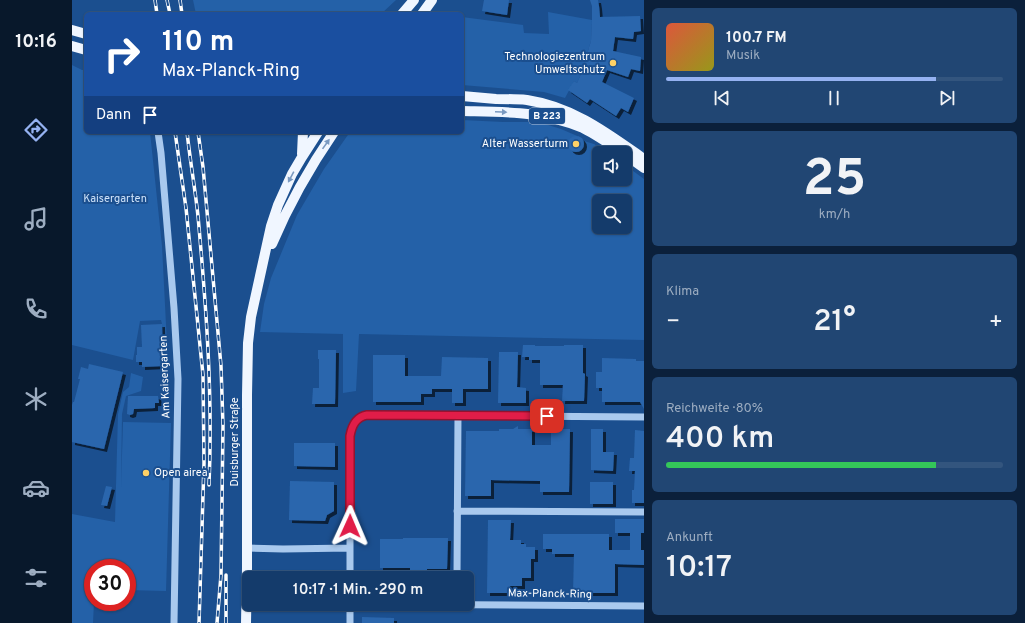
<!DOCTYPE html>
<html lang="de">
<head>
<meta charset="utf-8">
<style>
	body { margin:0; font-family:Overpass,sans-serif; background:#214673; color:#f1f3f6; height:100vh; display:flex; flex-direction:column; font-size:15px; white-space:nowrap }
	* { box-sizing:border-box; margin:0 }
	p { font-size:13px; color:#9dadc1 }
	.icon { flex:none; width:22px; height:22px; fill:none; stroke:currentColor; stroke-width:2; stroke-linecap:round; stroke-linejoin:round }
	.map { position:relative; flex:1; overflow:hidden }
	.details { display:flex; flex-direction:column; gap:8px; padding:8px; background:#0b203b; width:381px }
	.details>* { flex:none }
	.guide { position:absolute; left:12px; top:12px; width:380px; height:122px; border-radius:6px; box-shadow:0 1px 3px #0004,0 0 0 1px #33557e; background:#1a4fa0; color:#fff; overflow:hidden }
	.controls { position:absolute; left:520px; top:146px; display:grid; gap:8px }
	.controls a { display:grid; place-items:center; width:40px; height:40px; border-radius:6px; background:#143b6b; box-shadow:0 1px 3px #0004,0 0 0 1px #33557e; font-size:20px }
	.speed { position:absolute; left:12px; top:559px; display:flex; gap:8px; font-size:20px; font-weight:700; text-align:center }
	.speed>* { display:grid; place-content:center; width:52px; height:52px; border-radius:50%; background:#143b6b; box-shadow:0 1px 3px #0004,0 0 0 1px #33557e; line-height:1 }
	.speed .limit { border:6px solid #d22; background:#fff; color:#111 }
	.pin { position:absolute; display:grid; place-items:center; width:34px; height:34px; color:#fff; margin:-17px; border-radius:8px; box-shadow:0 2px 6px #0006 }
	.me { position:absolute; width:44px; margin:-22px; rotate:1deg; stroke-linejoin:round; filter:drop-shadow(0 0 3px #0008) }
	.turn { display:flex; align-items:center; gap:14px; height:84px; padding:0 12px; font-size:18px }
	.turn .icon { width:52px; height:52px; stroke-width:2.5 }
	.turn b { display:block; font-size:28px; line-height:34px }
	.then { display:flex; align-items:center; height:38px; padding:0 12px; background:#0003; gap:8px; font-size:15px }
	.big { font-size:30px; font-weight:600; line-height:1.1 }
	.details .widget { flex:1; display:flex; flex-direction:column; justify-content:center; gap:6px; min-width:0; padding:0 14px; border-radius:6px; background:#214673 }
	.details .dial { align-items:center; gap:0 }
	.dial b { font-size:52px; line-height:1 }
	.song { display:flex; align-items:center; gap:12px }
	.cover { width:48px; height:48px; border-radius:6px; background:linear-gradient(135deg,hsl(10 70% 55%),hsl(60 70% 35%)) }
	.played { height:4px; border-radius:2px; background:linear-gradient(90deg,#95b2f1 80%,#33557e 80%) }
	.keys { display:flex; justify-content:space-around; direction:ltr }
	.heat { display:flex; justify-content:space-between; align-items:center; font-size:22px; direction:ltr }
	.charge { height:6px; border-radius:3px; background:linear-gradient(90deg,#34c759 80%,#33557e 0) }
	.trip { position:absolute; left:170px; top:571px; width:232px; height:40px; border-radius:6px; background:#143b6b; box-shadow:0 1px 3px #0004,0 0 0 1px #33557e; font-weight:600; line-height:40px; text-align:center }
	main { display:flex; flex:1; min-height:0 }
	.tabs { display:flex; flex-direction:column; width:72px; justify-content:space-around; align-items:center; background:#08182b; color:#9dadc1 }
	.tabs .icon { width:28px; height:28px }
	.tabs .current { color:#95b2f1 }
	.tabs b { font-size:18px; color:#f1f3f6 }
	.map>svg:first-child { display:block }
	.green { fill:#2461a8; fill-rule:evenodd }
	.building { fill:#2a66ad; filter:url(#shadow) }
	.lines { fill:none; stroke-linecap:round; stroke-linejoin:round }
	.minor { stroke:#a9c9ee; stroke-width:7 }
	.major { stroke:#f0f6ff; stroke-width:10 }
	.rail-casing { stroke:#fff; stroke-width:3.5 }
	.rail { stroke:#1b4f8f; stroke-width:2; stroke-dasharray:6; stroke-linecap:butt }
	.oneway { fill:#7b9ac1 }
	.route-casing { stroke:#92132f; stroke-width:10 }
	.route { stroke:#e11d48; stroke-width:7 }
	.poi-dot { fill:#ffd166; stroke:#1b4f8f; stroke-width:1.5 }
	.labels { text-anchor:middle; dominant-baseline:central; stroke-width:4; stroke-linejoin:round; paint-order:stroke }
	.shield { fill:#1b4f8f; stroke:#bbcadd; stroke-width:1 }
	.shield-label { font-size:10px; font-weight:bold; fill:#fff }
	.poi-label { font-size:11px; fill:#fff; stroke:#1b4f8f; text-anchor:end }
	.park-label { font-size:11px; fill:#cfe3fa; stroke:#1b4f8f }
	.street-label { font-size:11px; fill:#fff; stroke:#1b4f8f }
</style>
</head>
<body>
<main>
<nav class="tabs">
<b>10:16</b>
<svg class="icon current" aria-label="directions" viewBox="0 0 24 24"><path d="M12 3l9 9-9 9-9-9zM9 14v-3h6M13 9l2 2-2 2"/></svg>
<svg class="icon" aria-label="music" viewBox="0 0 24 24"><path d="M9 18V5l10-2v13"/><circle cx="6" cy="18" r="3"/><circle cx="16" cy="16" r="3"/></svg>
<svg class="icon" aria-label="phone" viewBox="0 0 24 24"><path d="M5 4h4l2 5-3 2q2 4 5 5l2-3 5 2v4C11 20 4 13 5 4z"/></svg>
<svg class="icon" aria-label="climate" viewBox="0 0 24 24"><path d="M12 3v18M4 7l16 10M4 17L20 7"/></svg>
<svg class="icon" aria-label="car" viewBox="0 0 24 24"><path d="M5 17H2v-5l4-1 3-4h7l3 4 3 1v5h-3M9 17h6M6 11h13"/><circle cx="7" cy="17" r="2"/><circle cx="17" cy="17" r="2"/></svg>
<svg class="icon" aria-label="filters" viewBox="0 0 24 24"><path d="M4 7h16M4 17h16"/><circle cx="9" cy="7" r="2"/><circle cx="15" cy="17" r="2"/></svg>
</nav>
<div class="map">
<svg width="572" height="623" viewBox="0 0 572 623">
	<defs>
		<filter id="shadow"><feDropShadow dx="3" dy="3" stdDeviation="0" flood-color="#0009"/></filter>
	</defs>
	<rect width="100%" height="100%" fill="#1b4f8f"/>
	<!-- green -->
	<path class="green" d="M121 0H324L309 14H124Z
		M476 12 520 20 519 41 509 74 505 83 502 81 493 98 472 92 390 85V17L451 25 452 33 477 34Z
		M0 65 10 70H14V132H78L90 246 96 364 91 366 90 324 89 320 68 321 61 360 0 345Z
		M390 120 431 122H462L473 124 489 129 510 138 512 141 522 144 536 153H527V179H553V165L572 179V340L287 334 284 391 271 393V334L188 332 192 304 199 278 225 215 252 169 278 132H390ZM527 201H553V227H527Z
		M59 373 71 377 69 391 54 396 50 414 49 488 51 422 99 423 94 591 55 590V568H21V602H22L21 623H0V514L43 522 46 414 51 392 57 387Z"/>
	<!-- building -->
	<path class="building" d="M412 0H437L435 15 410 11Z
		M518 0H526L527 6 528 17 568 16 569 31 562 32 561 39 543 37 541 51 569 57 568 71 559 69 556 77 535 70 530 82 562 98 556 112 549 108 544 116 518 99 515 103 496 90 502 81 505 83 509 74 519 41 520 20V6Z
		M496 144a8 8 0 1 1 16 0a8 8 0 1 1-16 0Z
		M90 324 91 366 70 367V362H64V355H65V347H70L69 325Z
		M451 345H463V346H492V345H511V373L513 374 512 401H490L491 385H468V360H457V357H450Z
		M246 350H264L263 404H240L241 388H247V359H246Z
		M427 352H446L445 387 454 388V403H426Z
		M301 355H333V376H369L370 357 416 358V389H391V403H380V389H360V394H349V402H301Z
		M530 358 564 359V361H572V409L568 402H530V388H524V372H530Z
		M17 364 51 372 32 449 0 442V405L1 402H2L8 379H6L9 367 16 369Z
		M56 396H86L87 403H83V408L62 409 61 414 58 415 55 414Z
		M446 426V429H460V445H479V429H498L497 492H468V481L419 480V496H393L394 431H427V429H441Z
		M519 429H531V452H542L541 471 519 470Z
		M563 430 572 431V503H560V490H562L563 471H557L558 458H562Z
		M222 443H263V467L222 466Z
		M218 481 262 482V511L255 515 253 521 217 520Z
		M518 482H541V504H518Z
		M34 486 40 487 35 506 29 505Z
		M543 519H572V533H569V550H572V565L543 564V593H501L502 554H480V549H471V534H537V550H558V533H543Z
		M416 520H439L438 540H449V544H454V547H463V559H459V578H450V586H438V593H415Z
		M331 538H376L375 569H355V573H338V568H308V539H331Z
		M290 617 322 618V623H290Z"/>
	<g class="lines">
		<!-- minor -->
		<path class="minor" d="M86 132 89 153 102 308 106 379 102 623
			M385 511 572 512
			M175 548 211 549 278 548
			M278 578V436C280 425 284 417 295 415L572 417
			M385 578 386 415
			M278 604 572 606
			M278 623V604"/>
		<!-- major -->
		<path class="major" d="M330 14 342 0
			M350 14 360 0
			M0 30 14 34
			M0 46 14 50
			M390 96C401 97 413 98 424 99 434 99 444 99 455 100 501 107 535 133 572 159
			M390 111C431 112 473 111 511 128 525 135 538 144 551 153
			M230 154 231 132
			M558 158 572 168
			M200 244C217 204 238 167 262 132
			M174 623 175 568V395L176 343 179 317 199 226 206 205 220 174 230 157 246 132"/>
		<defs>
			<path id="rail" d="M83 0 85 14
				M95 0 98 14
				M108 0 110 14
				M103 132 114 208 131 375 132 463 127 623
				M115 132C118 160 123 188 126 216 134 305 141 395 137 485
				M126 132 131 167 149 366 151 426 149 575 145 623
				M154 623V575"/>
		</defs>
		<!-- rail casing -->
		<use href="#rail" class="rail-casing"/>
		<!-- rail -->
		<use href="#rail" class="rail"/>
	</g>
	<!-- one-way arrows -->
	<defs><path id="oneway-solid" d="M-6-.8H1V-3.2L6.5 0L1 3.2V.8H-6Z"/></defs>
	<g class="oneway">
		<use href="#oneway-solid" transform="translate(429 112) rotate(2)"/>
		<use href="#oneway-solid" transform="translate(254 144) rotate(-55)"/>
		<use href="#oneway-solid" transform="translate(219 177) rotate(118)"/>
	</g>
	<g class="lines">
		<defs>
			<path id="route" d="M278 526V436C280 425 284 417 295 415L475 416"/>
		</defs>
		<!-- route casing -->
		<use href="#route" class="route-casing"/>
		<!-- route -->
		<use href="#route" class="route"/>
	</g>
	<!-- markers -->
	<g class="poi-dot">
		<circle cx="541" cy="63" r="4"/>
		<circle cx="504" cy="144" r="4"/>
		<circle cx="74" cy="473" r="4"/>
	</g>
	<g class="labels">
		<!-- shield labels -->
		<rect class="shield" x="457" y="108" width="36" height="16" rx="3"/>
		<g class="shield-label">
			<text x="475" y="116">B 223</text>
		</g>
		<!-- poi labels -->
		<g class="poi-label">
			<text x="533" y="57">Technologiezentrum<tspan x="533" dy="13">Umweltschutz</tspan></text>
			<text x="496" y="144">Alter Wasserturm</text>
			<text x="82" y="473" text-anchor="start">Open airea</text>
		</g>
		<!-- park labels -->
		<g class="park-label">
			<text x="43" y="199">Kaisergarten</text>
		</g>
		<!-- street labels -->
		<g class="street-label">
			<text transform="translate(93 377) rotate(-92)">Am Kaisergarten</text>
			<text transform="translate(163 442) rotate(-90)">Duisburger Straße</text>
			<text transform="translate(478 594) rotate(1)">Max-Planck-Ring</text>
		</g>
	</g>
</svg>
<div class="controls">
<a><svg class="icon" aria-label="sound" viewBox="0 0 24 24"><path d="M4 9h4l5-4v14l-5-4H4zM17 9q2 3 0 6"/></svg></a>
<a><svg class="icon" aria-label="search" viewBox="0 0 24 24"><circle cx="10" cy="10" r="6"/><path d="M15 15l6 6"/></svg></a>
</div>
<div class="speed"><div class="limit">30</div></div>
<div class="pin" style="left:475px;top:416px;background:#d93025"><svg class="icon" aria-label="arrive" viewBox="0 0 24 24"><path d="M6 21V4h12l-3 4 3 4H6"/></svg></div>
<svg class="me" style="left:278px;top:526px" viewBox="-20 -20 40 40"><path d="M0-17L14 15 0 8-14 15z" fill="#e11d48" stroke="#fff" stroke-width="4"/></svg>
<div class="trip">10:17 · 1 Min. · 290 m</div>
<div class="guide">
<div class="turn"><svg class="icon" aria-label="right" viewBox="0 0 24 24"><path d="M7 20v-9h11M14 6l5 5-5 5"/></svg><div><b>110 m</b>Max-Planck-Ring</div></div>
<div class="then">Dann<svg class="icon" aria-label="arrive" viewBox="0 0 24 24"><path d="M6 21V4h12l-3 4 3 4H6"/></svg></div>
</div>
</div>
<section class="details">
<div class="widget">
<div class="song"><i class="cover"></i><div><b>100.7 FM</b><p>Musik</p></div></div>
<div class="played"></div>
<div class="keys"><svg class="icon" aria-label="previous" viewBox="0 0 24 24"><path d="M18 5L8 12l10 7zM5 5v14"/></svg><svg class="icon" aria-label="pause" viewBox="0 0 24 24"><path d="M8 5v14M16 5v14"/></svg><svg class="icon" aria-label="next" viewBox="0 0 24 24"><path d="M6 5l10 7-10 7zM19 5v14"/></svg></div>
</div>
<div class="widget dial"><b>25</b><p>km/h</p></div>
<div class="widget"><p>Klima</p>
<div class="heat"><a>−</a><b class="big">21°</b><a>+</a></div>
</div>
<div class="widget"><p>Reichweite · 80%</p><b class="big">400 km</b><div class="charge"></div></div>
<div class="widget"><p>Ankunft</p><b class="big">10:17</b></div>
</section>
</main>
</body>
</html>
